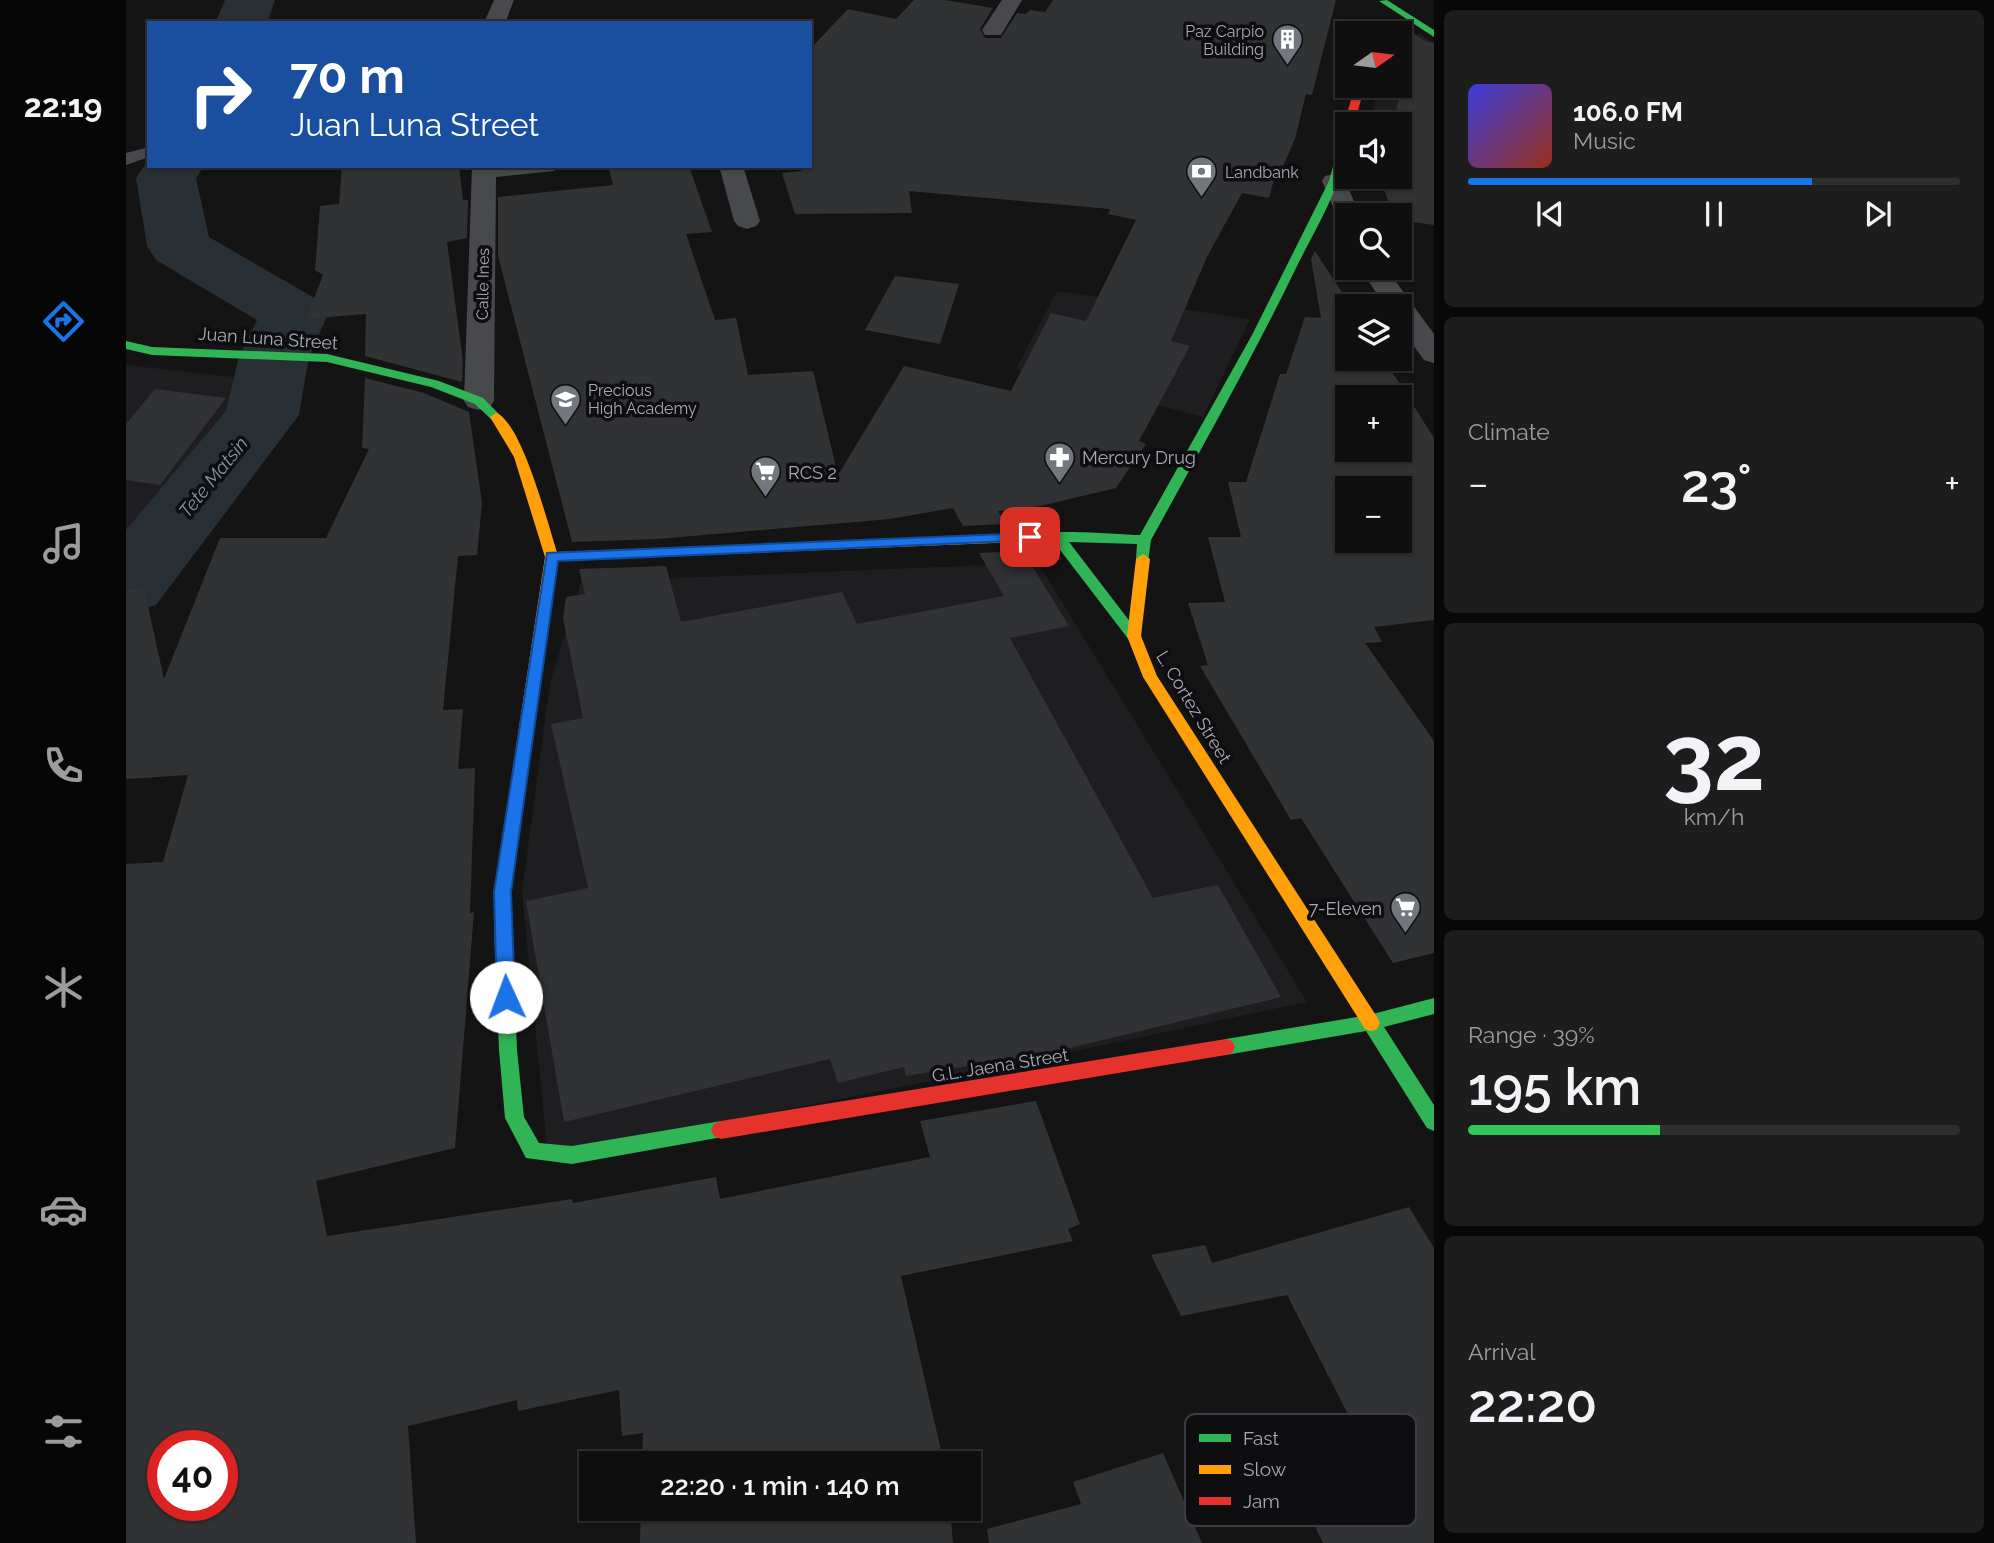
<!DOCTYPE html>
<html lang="en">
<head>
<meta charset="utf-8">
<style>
	body { margin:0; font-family:Raleway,sans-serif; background:#1d1d1d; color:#f1f3f6; height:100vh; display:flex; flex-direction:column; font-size:26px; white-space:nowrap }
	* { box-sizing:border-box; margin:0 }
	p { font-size:23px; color:#9b9c9e }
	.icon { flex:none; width:38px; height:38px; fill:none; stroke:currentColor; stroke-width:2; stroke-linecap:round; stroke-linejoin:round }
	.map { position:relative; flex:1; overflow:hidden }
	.panel { display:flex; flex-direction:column; gap:10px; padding:10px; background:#080808; width:560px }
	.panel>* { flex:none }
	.hud { position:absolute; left:21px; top:21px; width:665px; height:147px; border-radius:0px; box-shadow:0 2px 5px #0004,0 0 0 2px #2f2f2f; background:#1a4fa0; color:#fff; overflow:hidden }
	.needle { width:46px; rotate:76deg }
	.tools { position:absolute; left:1209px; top:21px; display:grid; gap:14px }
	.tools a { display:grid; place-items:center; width:77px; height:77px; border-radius:0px; background:#0f0f0f; box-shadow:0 2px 5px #0004,0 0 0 2px #2f2f2f; font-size:35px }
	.speed { position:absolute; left:21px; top:1430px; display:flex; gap:14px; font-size:35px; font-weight:700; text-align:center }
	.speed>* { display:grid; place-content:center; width:91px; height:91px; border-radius:50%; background:#0f0f0f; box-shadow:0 2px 5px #0004,0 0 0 2px #2f2f2f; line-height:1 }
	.speed .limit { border:10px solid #d22; background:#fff; color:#111 }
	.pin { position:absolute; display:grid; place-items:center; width:60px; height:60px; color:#fff; margin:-30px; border-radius:14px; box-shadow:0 4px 10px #0006 }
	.me { position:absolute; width:77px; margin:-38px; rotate:358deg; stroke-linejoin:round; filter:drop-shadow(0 0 5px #0008) }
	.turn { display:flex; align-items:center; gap:24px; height:147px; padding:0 28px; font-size:32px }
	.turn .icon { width:91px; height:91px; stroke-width:2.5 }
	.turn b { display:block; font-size:49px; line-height:60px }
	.big { font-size:52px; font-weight:600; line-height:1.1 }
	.panel .card { flex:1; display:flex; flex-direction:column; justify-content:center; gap:10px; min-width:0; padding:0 24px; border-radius:10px; background:#1d1d1d }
	.panel .dial { align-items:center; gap:0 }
	.dial b { font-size:91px; line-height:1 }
	.song { display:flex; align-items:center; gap:21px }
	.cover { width:84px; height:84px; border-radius:10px; background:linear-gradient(135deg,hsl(240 70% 55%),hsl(10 70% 35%)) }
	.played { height:7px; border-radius:4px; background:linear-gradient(90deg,#1a73e8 70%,#2f2f2f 70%) }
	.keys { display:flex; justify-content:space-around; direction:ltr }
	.heat { display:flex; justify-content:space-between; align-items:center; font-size:38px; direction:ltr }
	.charge { height:10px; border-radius:5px; background:linear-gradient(90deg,#34c759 39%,#2f2f2f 0) }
	.trip { position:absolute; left:453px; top:1451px; width:402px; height:70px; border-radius:0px; background:#0f0f0f; box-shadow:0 2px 5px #0004,0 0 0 2px #2f2f2f; font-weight:600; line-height:70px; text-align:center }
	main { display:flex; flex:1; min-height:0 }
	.tab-bar { display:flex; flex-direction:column; width:126px; justify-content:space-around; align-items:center; background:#060606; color:#9b9c9e }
	.tab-bar .icon { width:49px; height:49px }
	.tab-bar .active { color:#1a73e8 }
	.tab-bar b { font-size:32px; color:#f1f3f6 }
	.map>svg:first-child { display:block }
	.built { fill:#1e1e21 }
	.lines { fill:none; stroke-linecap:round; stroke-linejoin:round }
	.river { fill:#282f35; fill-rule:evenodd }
	.building { fill:#313234; fill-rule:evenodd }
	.lane { fill:#48494d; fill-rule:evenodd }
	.street { fill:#48494d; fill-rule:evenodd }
	.fast { fill:#30b455; fill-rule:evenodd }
	.slow { fill:#ff9f0a; fill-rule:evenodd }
	.jam { fill:#e5322d; fill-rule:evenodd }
	.route { fill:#1a73e8; stroke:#114b97; stroke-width:2 }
	.labels { text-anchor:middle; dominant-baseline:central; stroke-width:7; stroke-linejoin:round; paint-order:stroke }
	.far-poi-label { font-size:16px; fill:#a5aab5; stroke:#0e0e10; text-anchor:start }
	.far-street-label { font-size:16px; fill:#a5aab5; stroke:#0e0e10 }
	.street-label { font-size:18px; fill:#a5aab5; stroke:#0e0e10 }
	.poi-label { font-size:18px; fill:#a5aab5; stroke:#0e0e10; text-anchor:start }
	.water-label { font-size:19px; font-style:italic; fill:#7d98af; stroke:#0e0e10 }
	.key { fill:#0e0e10; stroke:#3b3d42; stroke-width:2 }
	.key-label { font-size:19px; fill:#a5aab5 }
</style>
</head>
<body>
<main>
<nav class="tab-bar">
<b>22:19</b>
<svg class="icon active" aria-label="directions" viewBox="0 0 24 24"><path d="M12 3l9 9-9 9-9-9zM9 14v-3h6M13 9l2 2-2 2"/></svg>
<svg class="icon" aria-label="music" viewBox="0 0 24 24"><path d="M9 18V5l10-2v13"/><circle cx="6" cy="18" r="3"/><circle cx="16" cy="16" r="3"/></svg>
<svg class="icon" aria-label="phone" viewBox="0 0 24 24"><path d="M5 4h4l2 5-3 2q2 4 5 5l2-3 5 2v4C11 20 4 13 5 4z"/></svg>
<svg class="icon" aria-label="climate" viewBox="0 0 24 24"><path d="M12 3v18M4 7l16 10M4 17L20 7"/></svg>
<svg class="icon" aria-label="car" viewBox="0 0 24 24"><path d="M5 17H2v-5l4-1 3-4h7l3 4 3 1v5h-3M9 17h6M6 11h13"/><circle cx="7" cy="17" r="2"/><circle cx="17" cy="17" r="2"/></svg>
<svg class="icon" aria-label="filters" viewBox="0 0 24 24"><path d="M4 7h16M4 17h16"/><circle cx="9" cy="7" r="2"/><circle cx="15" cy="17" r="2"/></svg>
</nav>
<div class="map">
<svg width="1308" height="1543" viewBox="0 0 1308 1543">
	<rect width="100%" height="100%" fill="#141414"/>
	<!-- built -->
	<path class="built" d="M1294 34 1308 43V189L1233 184 1234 177H1274V124H1245L1252 86H1274V35Z
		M931 291 1124 319 1077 417 890 369Z
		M0 365 107 377 111 399 0 550Z
		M912 563 1181 1002 831 1076 422 1156 396 892 424 683 455 582Z"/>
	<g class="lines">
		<!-- river -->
		<path class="river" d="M99 0H149L141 23H89Z
			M23 159V166H78L70 178 83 237 192 300 202 314 183 357 173 415 30 605 0 613V530L100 411 113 357 131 320 30 260 21 246 10 178Z"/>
	</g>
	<!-- building -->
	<path class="building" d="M788 0H819L867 8 854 29 859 38H875L891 13 900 14 904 10 919 12 927 0H1210L1186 95 1180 94 1169 139 1154 173 1150 172 1143 198 1116 193 1081 257 1045 341 1064 346 1013 441 1020 444 990 488 885 513 884 510 872 511 880 524 837 526 827 508 764 519 532 539 446 542 372 256V197L487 185 483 170 563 166 586 232 560 234 589 320 610 318 622 375 687 371 712 475 778 366 885 391 925 313 960 321 1010 220 982 214 984 209 783 191 786 213 669 214 656 173 676 171 674 166H684V49L722 9 770 19Z
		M1285 32 1299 41 1308 43V225L1274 220V215H1267L1257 186 1258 177H1274V124H1268Z
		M216 166H333L337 200H342L341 238 321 242 337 361 336 382 239 356 240 314 180 319 197 275 189 270 194 206 213 204Z
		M1189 251 1225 306H1222V359H1258L1308 438V620L1248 627 1256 642 1239 643 1308 741V953L1267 963 1175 818 1165 820 1074 666 1082 665 1062 603 1099 602 1082 537H1115L1102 482H1120L1154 374H1160L1179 317 1195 318 1185 259ZM1222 397H1274V450H1222ZM1222 488H1274V541H1222Z
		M769 276 833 284 814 344 739 330Z
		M239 378 298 393 343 412 356 503 351 555 332 556 317 710 337 709 332 769 349 768 344 913 348 912 329 1148 190 1181 201 1236 446 1199 447 1203 590 1177 594 1199 804 1157 794 1121 910 1101 954 1224 942 1229 947 1241 775 1276 817 1459H820V1463H516L517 1433 496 1436 493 1390 392 1411 391 1400 282 1426 290 1543H0V864L37 862 62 775 0 779V590L18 588 38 679 94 538H200L243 449 236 448ZM37 1446H96V1505H37Z
		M29 389 100 398 34 485 0 480V424Z
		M897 551 943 626 884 638 1027 898 1092 885 1155 997 923 1053 780 1076 778 1067 712 1083 704 1059 438 1122 400 901 462 888 425 724 457 718 437 618 440 597 459 594 453 569 540 566 555 622 716 592 731 624 878 596 853 553Z
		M1283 1207 1308 1248V1543H1197L1184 1516 1159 1525 1127 1461 1228 1426 1161 1295 1055 1316 1025 1255 1079 1245 1086 1263Z
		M1037 1453 1076 1543H863L861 1529 955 1504 947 1482Z
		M515 1508H824L827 1543H514Z"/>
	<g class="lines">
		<!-- lane -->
		<path class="lane" d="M23 147V157L0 165V153Z"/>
		<!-- street -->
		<path class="street" d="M368 0H388L379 23H358Z
			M876 0H896L875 35H859L856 30Z
			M346 166H431L428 171 370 177 368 401 364 407 353 410 342 407 338 401Z
			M593 166H617L634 221 630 226 621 229 612 226 608 221Z
			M1208 174 1217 176 1234 215H1222V224L1213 221 1196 181 1199 176Z
			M1234 268H1260L1308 334V363L1298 360 1274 327V306H1259Z"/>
		<!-- fast -->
		<path class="fast" d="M1261 0 1308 30V37L1253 1Z
			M1222 127C1222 178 1193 222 1171 266 1126 359 1075 449 1025 540L1022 562 1017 564 1010 559 1011 544 943 542 1015 636 1013 640H1003L928 542 917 541 910 537C921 527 994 535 1014 535L1126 335 1203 181 1217 130Z
			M0 341 26 347 201 354 313 381 357 398 376 417 374 420H366L349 404 305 387 201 362 26 355 0 349Z
			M377 920 383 922 386 927 391 1050 398 1117 413 1143 446 1146 595 1121 602 1124 605 1130 602 1136 446 1164 400 1158 379 1118 373 1050 368 927 371 922Z
			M1308 998V1014L1258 1027 1308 1105V1131L1301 1128 1240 1031 1100 1055 1094 1053 1091 1047 1094 1041 1100 1039 1243 1015Z"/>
		<!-- slow -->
		<path class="slow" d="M370 413C396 422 422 525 431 552L917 533 924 537 917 541 432 561 384 892 386 927 383 932 377 934 371 932 368 927V892L419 557 388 457 364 417Z
			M1017 554 1024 559 1015 636 1031 676 1251 1017 1254 1023 1251 1029 1245 1031 1239 1029 1017 677 1001 636 1010 559Z"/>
		<!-- jam -->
		<path class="jam" d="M1229 86H1239L1228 124H1222V127L1218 124Z
			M1100 1039 1106 1041 1109 1047 1106 1053 1100 1055 595 1139 588 1136 585 1130 588 1124 595 1121Z"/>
	</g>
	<!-- route -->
	<path class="route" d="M904 533 911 537 909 540 432 561 385 892 389 997 386 1003 380 1005 374 1003 371 997 368 892 421 553Z"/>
	<!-- icons -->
	<defs>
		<symbol id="building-pin" viewBox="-11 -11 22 30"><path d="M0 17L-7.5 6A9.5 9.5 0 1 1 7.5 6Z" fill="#72767d" stroke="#0e0e10"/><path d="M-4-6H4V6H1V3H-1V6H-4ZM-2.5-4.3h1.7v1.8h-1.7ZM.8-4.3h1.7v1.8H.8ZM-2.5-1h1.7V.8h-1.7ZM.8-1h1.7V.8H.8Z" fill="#fff"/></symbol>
		<symbol id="bank-pin" viewBox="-11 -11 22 30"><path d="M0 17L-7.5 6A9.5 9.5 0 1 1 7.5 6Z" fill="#72767d" stroke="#0e0e10"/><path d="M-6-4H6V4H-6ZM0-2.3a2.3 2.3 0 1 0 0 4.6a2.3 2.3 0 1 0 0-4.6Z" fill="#fff"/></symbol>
		<symbol id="school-pin" viewBox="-11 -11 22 30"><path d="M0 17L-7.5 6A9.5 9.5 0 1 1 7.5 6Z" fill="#72767d" stroke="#0e0e10"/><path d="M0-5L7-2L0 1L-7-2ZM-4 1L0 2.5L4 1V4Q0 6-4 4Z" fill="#fff"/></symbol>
		<symbol id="pharmacy-pin" viewBox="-11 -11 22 30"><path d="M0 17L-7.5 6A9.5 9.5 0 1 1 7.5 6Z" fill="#72767d" stroke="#0e0e10"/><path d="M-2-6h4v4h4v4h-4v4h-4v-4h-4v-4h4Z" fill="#fff"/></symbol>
		<symbol id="supermarket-pin" viewBox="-11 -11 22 30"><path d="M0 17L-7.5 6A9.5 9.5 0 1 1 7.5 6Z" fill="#72767d" stroke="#0e0e10"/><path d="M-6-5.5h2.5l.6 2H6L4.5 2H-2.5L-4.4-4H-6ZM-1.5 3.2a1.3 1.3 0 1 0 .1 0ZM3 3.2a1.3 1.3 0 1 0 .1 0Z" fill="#fff"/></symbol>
	</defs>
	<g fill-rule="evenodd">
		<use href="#building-pin" x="1144" y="22" width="35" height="47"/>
		<use href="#bank-pin" x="1058" y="154" width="35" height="47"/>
		<use href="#school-pin" x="422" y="382" width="35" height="47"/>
		<use href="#pharmacy-pin" x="916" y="440" width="35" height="47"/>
		<use href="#supermarket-pin" x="622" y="454" width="35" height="47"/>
		<use href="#supermarket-pin" x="1262" y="890" width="35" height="47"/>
	</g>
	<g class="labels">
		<!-- far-poi labels -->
		<g class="far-poi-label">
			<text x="1138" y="31" text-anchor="end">Paz Carpio<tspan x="1138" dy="18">Building</tspan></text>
			<text x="1099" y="172">Landbank</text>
			<text x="462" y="390">Precious<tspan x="462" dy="18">High Academy</tspan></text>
		</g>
		<!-- far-street labels -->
		<g class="far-street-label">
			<text transform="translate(357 284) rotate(-89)">Calle Ines</text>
		</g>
		<!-- street labels -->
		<g class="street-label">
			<text transform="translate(142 338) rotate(4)">Juan Luna Street</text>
			<text transform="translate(1068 707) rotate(59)">L. Cortez Street</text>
			<text transform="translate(874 1065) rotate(-9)">G.L. Jaena Street</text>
		</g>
		<!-- poi labels -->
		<g class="poi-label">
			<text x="956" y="457">Mercury Drug</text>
			<text x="662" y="472">RCS 2</text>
			<text x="1256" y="908" text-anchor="end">7-Eleven</text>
		</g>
		<!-- water labels -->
		<g class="water-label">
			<text transform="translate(87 477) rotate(-51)">Tete Matsin</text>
		</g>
	</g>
	<!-- legend -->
	<rect x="1059" y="1414" width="231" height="112" rx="10" class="key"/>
	<rect x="1073" y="1434" width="32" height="8" fill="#30b455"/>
	<rect x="1073" y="1465" width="32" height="9" fill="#ff9f0a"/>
	<rect x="1073" y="1497" width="32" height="8" fill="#e5322d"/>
	<g class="key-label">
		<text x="1117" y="1445">Fast</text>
		<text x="1117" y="1476">Slow</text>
		<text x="1117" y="1508">Jam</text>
	</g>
</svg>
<div class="tools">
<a><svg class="needle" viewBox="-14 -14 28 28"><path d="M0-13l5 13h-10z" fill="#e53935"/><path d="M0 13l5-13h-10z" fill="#9b9c9e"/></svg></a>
<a><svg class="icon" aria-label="sound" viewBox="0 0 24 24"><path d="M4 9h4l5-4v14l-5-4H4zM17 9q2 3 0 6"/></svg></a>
<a><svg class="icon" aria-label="search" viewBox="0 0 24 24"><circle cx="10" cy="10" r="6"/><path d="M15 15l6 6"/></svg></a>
<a><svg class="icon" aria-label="layers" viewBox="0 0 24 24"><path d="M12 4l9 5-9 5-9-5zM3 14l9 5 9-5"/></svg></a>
<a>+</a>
<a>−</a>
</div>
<div class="speed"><div class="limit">40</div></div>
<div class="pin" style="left:904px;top:537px;background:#d93025"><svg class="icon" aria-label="arrive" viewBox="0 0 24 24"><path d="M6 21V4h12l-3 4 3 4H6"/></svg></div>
<svg class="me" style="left:380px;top:997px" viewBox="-20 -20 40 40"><circle r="19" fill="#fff"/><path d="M0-13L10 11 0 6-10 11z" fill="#1a73e8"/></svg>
<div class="trip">22:20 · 1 min · 140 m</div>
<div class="hud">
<div class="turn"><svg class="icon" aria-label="right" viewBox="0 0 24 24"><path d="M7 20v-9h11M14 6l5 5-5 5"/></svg><div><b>70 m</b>Juan Luna Street</div></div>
</div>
</div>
<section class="panel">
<div class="card">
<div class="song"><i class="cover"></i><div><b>106.0 FM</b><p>Music</p></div></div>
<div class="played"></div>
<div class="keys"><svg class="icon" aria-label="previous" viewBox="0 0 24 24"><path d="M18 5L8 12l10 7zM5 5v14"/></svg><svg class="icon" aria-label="pause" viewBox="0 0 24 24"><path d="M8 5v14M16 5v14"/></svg><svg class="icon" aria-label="next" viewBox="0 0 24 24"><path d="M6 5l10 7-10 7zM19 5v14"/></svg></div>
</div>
<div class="card"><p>Climate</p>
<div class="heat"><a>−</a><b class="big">23°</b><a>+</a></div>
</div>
<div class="card dial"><b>32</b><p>km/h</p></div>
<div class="card"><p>Range · 39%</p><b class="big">195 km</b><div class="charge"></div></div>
<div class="card"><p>Arrival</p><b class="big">22:20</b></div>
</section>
</main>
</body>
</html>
